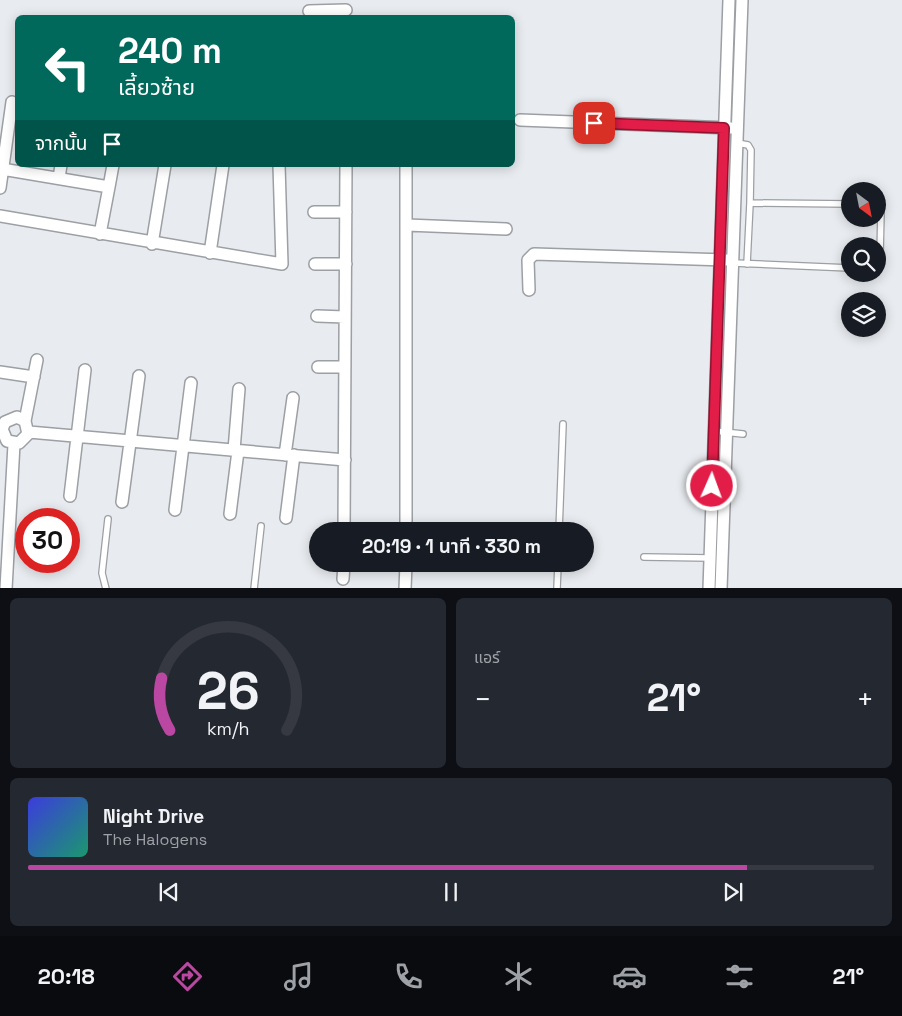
<!DOCTYPE html>
<html lang="th">
<head>
<meta charset="utf-8">
<style>
	body { margin:0; font-family:"Space Grotesk","Noto Sans Thai",sans-serif; background:#242831; color:#f1f3f6; height:100vh; display:flex; flex-direction:column; font-size:19px; white-space:nowrap }
	* { box-sizing:border-box; margin:0 }
	p { font-size:16px; color:#9ea1a6 }
	.icon { flex:none; width:28px; height:28px; fill:none; stroke:currentColor; stroke-width:2; stroke-linecap:round; stroke-linejoin:round }
	.map { position:relative; height:588px; overflow:hidden }
	.panel { display:flex; flex-direction:column; gap:10px; padding:10px; background:#0d0f14; flex:1 }
	.panel>* { flex:none }
	.top-card { position:absolute; left:15px; top:15px; width:500px; height:152px; border-radius:8px; box-shadow:0 2px 12px #0003; background:#00695c; color:#fff; overflow:hidden }
	.needle { width:32px; rotate:148deg }
	.controls { position:absolute; left:841px; top:182px; display:grid; gap:10px }
	.controls a { display:grid; place-items:center; width:45px; height:45px; border-radius:50%; background:#171b24; box-shadow:0 2px 12px #0003; font-size:25px }
	.speed { position:absolute; left:15px; top:508px; display:flex; gap:10px; font-size:25px; font-weight:700; text-align:center }
	.speed>* { display:grid; place-content:center; width:65px; height:65px; border-radius:50%; background:#171b24; box-shadow:0 2px 12px #0003; line-height:1 }
	.speed .limit { border:8px solid #d22; background:#fff; color:#111 }
	.pin { position:absolute; display:grid; place-items:center; width:42px; height:42px; color:#fff; margin:-21px; border-radius:10px; box-shadow:0 2px 8px #0006 }
	.me { position:absolute; width:55px; margin:-28px; rotate:2deg; stroke-linejoin:round; filter:drop-shadow(0 0 4px #0008) }
	.turn { display:flex; align-items:center; gap:18px; height:105px; padding:0 20px; font-size:22px }
	.turn .icon { width:65px; height:65px; stroke-width:2.5 }
	.turn b { display:block; font-size:35px; line-height:42px }
	.then { display:flex; align-items:center; height:48px; padding:0 20px; background:#0003; gap:10px; font-size:19px }
	.big { font-size:38px; font-weight:600; line-height:1.1 }
	.panel .widget { flex:1; display:flex; flex-direction:column; justify-content:center; gap:8px; min-width:0; padding:0 18px; border-radius:8px; background:#242831 }
	.panel .dial { align-items:center; gap:0 }
	.dial svg { height:130px; overflow:visible; fill:none; stroke:#363941; stroke-width:7; stroke-linecap:round; text-anchor:middle }
	.dial text { fill:#f1f3f6; stroke:none }
	.song { display:flex; align-items:center; gap:15px }
	.cover { width:60px; height:60px; border-radius:8px; background:linear-gradient(135deg,hsl(240 70% 55%),hsl(160 70% 35%)) }
	.played { height:5px; border-radius:2px; background:linear-gradient(90deg,#ba47a1 85%,#363941 85%) }
	.keys { display:flex; justify-content:space-around; direction:ltr }
	.heat { display:flex; justify-content:space-between; align-items:center; font-size:28px; direction:ltr }
	.panel .tiles { flex:1; display:grid; gap:10px; grid-template-columns:1fr 1fr }
	.widget:last-child { grid-column:span 2 }
	.trip { position:absolute; left:309px; top:522px; width:285px; height:50px; border-radius:25px; background:#171b24; box-shadow:0 2px 12px #0003; font-weight:600; line-height:50px; text-align:center }
	.dock { display:flex; height:80px; justify-content:space-around; align-items:center; background:#090b0e; color:#9ea1a6 }
	.dock .icon { width:35px; height:35px }
	.dock .current { color:#ba47a1 }
	.dock b { font-size:22px; color:#f1f3f6 }
	.map>svg:first-child { display:block }
	.lines { fill:none; stroke-linecap:round; stroke-linejoin:round }
	.lane-casing { stroke:#9c9fa3; stroke-width:8 }
	.street-casing { stroke:#9c9fa3; stroke-width:14 }
	.lane { stroke:#fff; stroke-width:5.5 }
	.street { stroke:#fff; stroke-width:11 }
	.route-casing { stroke:#92132f; stroke-width:12 }
	.route { stroke:#e11d48; stroke-width:9 }
</style>
</head>
<body>
<div class="map">
<svg width="902" height="589" viewBox="0 0 902 589">
	<rect width="100%" height="100%" fill="#e8ebef"/>
	<g class="lines">
		<defs>
			<path id="lane" d="M737 143 748 145 751 150 750 203 850 204
				M878 206 881 211 880 255 878 260
				M733 263 850 268
				M747 264 750 203
				M714 431 743 434
				M559 531 563 424
				M644 557 710 558
				M106 589 102 573 108 519
				M254 589 261 526
				M557 589 558 564"/>
			<path id="street" d="M309 11 346 10
				M520 120 731 128
				M2 169 109 187 113 165
				M59 178 61 165
				M0 188 12 102
				M314 212H346
				M0 216 282 264 279 165
				M407 225 506 229
				M100 234 109 187
				M152 244 165 165
				M210 253 223 165
				M315 264H346
				M529 290 528 260 534 254 726 260
				M317 316 345 317
				M318 367H345
				M0 372 34 377
				M25 421 17 417 5 422 2 429 7 441 19 443 28 434 25 421 37 360
				M29 432 345 460
				M234 450 239 389
				M285 455 293 398
				M70 496 85 370
				M122 502 139 376
				M175 510 191 383
				M230 514 238 451
				M286 518 294 455
				M344 531 346 165
				M406 531V165
				M343 579 344 564
				M6 589 14 444
				M405 589 406 564
				M709 589 729 0
				M721 589 742 0"/>
		</defs>
		<!-- lane casing -->
		<use href="#lane" class="lane-casing"/>
		<!-- street casing -->
		<use href="#street" class="street-casing"/>
		<!-- lane -->
		<use href="#lane" class="lane"/>
		<!-- street -->
		<use href="#street" class="street"/>
	</g>
	<g class="lines">
		<defs>
			<path id="route" d="M594 123 724 128 712 486"/>
		</defs>
		<!-- route casing -->
		<use href="#route" class="route-casing"/>
		<!-- route -->
		<use href="#route" class="route"/>
	</g>
</svg>
<div class="controls">
<a><svg class="needle" viewBox="-14 -14 28 28"><path d="M0-13l5 13h-10z" fill="#e53935"/><path d="M0 13l5-13h-10z" fill="#9ea1a6"/></svg></a>
<a><svg class="icon" aria-label="search" viewBox="0 0 24 24"><circle cx="10" cy="10" r="6"/><path d="M15 15l6 6"/></svg></a>
<a><svg class="icon" aria-label="layers" viewBox="0 0 24 24"><path d="M12 4l9 5-9 5-9-5zM3 14l9 5 9-5"/></svg></a>
</div>
<div class="speed"><div class="limit">30</div></div>
<div class="pin" style="left:594px;top:123px;background:#d93025"><svg class="icon" aria-label="arrive" viewBox="0 0 24 24"><path d="M6 21V4h12l-3 4 3 4H6"/></svg></div>
<svg class="me" style="left:712px;top:486px" viewBox="-20 -20 40 40"><circle r="17" fill="#e11d48" stroke="#fff" stroke-width="3"/><path d="M0-11L8 9 0 5-8 9z" fill="#fff"/></svg>
<div class="trip">20:19 · 1 นาที · 330 m</div>
<div class="top-card">
<div class="turn"><svg class="icon" aria-label="left" viewBox="0 0 24 24"><path d="M17 20v-9H6M10 6l-5 5 5 5"/></svg><div><b>240 m</b>เลี้ยวซ้าย</div></div>
<div class="then">จากนั้น<svg class="icon" aria-label="arrive" viewBox="0 0 24 24"><path d="M6 21V4h12l-3 4 3 4H6"/></svg></div>
</div>
</div>
<section class="panel">
<div class="tiles">
<div class="widget dial"><svg viewBox="0 0 100 80">
<path d="M14 69A42 42 0 1 1 86 69"/>
<path d="M14 69A42 42 0 0 1 9 37" stroke="#ba47a1"/>
<text x="50" y="56" font-size="32" font-weight="700">26</text>
<text x="50" y="72" font-size="11">km/h</text>
</svg></div>
<div class="widget"><p>แอร์</p>
<div class="heat"><a>−</a><b class="big">21°</b><a>+</a></div>
</div>
<div class="widget">
<div class="song"><i class="cover"></i><div><b>Night Drive</b><p>The Halogens</p></div></div>
<div class="played"></div>
<div class="keys"><svg class="icon" aria-label="previous" viewBox="0 0 24 24"><path d="M18 5L8 12l10 7zM5 5v14"/></svg><svg class="icon" aria-label="pause" viewBox="0 0 24 24"><path d="M8 5v14M16 5v14"/></svg><svg class="icon" aria-label="next" viewBox="0 0 24 24"><path d="M6 5l10 7-10 7zM19 5v14"/></svg></div>
</div>
</div>
</section>
<nav class="dock">
<b>20:18</b>
<svg class="icon current" aria-label="directions" viewBox="0 0 24 24"><path d="M12 3l9 9-9 9-9-9zM9 14v-3h6M13 9l2 2-2 2"/></svg>
<svg class="icon" aria-label="music" viewBox="0 0 24 24"><path d="M9 18V5l10-2v13"/><circle cx="6" cy="18" r="3"/><circle cx="16" cy="16" r="3"/></svg>
<svg class="icon" aria-label="phone" viewBox="0 0 24 24"><path d="M5 4h4l2 5-3 2q2 4 5 5l2-3 5 2v4C11 20 4 13 5 4z"/></svg>
<svg class="icon" aria-label="climate" viewBox="0 0 24 24"><path d="M12 3v18M4 7l16 10M4 17L20 7"/></svg>
<svg class="icon" aria-label="car" viewBox="0 0 24 24"><path d="M5 17H2v-5l4-1 3-4h7l3 4 3 1v5h-3M9 17h6M6 11h13"/><circle cx="7" cy="17" r="2"/><circle cx="17" cy="17" r="2"/></svg>
<svg class="icon" aria-label="filters" viewBox="0 0 24 24"><path d="M4 7h16M4 17h16"/><circle cx="9" cy="7" r="2"/><circle cx="15" cy="17" r="2"/></svg>
<b>21°</b>
</nav>
</body>
</html>
